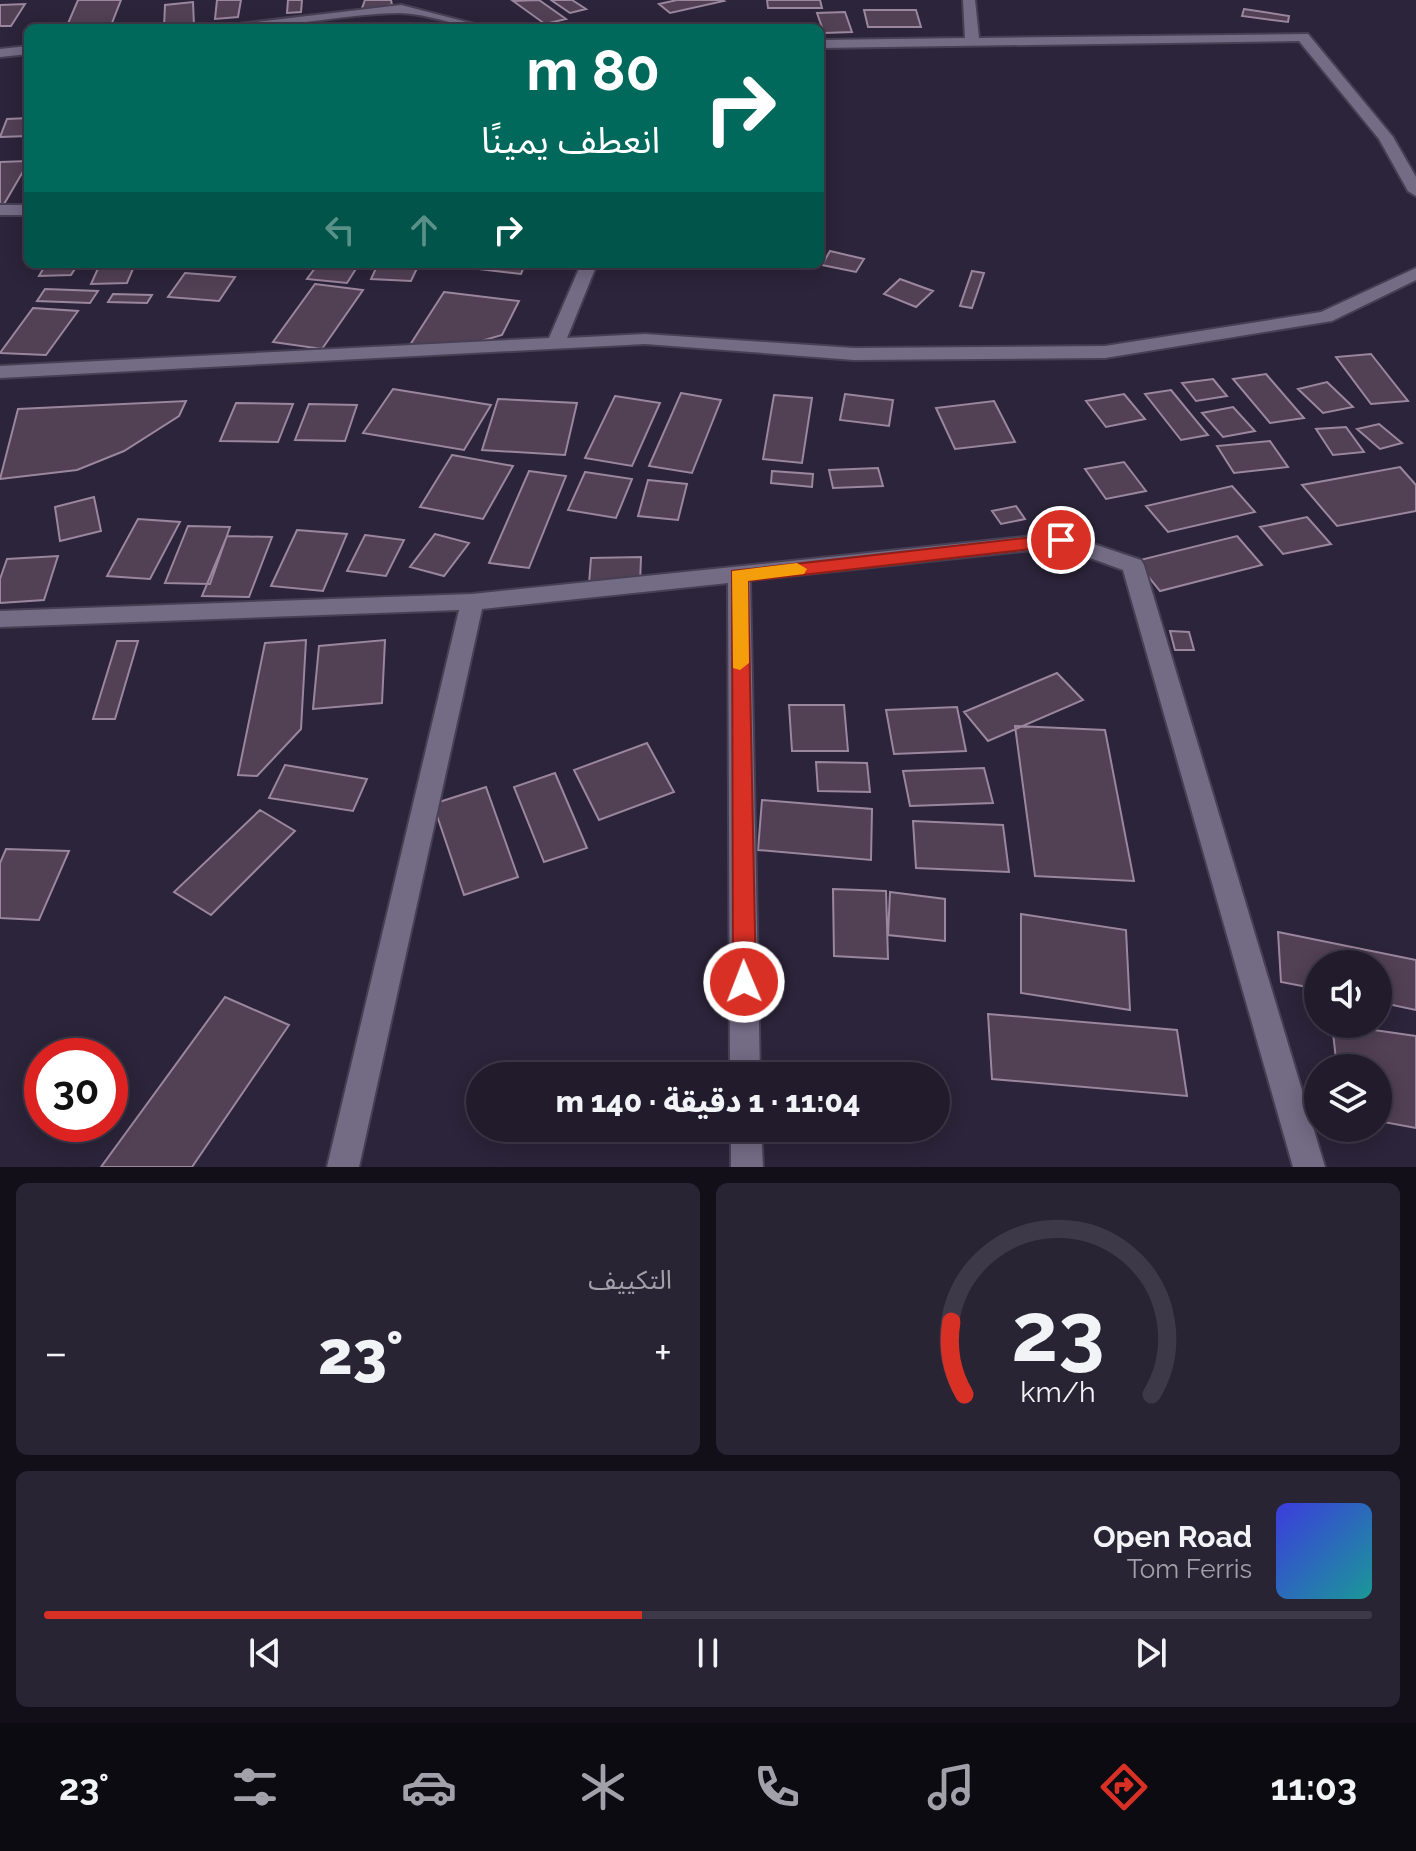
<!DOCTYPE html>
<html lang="ar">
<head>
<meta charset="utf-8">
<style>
	body { margin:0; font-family:Raleway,"Noto Sans Arabic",sans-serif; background:#292434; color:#f1f3f6; direction:rtl; height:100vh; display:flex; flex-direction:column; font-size:30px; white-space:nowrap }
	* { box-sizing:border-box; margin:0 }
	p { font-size:26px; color:#a2a1a9 }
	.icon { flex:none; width:44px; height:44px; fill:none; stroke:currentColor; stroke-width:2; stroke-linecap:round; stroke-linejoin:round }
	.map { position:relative; height:1167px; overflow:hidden; direction:ltr }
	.side { display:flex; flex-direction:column; gap:16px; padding:16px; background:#120f18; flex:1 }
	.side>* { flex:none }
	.top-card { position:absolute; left:24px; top:24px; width:800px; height:244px; border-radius:12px; box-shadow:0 4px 20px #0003,0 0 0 2px #3e3948; direction:rtl; background:#00695c; color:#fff; overflow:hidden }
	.tools { position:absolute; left:1304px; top:950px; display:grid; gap:16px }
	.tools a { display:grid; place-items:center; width:88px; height:88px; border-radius:50%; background:#211b2c; box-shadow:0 4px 20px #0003,0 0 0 2px #3e3948; font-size:40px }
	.speed { position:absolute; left:24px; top:1038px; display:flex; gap:16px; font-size:40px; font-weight:700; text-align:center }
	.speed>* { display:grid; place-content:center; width:104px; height:104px; border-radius:50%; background:#211b2c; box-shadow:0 4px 20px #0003,0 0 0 2px #3e3948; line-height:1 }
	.speed .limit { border:12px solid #d22; background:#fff; color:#111 }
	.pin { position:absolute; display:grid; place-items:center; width:68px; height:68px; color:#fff; margin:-34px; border:4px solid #fff; border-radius:50%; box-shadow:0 2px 8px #0007 }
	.me { position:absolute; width:88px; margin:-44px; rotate:359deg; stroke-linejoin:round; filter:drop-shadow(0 0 6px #0008) }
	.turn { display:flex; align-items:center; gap:28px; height:168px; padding:0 32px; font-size:36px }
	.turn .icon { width:104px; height:104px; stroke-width:2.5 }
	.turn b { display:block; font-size:56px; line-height:68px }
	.lanes { display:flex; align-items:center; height:76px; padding:0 32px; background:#0003; justify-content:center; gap:40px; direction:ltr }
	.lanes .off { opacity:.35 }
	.big { font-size:60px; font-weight:800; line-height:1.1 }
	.side .widget { flex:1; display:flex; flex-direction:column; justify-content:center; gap:12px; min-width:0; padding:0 28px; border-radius:12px; background:#292434 }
	.side .dial { align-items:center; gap:0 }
	.dial svg { height:208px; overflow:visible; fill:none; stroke:#3e3948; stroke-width:7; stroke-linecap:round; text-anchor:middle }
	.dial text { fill:#f1f3f6; stroke:none }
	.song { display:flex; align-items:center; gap:24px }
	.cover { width:96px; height:96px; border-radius:12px; background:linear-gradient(135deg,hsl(240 70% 55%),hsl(180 70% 35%)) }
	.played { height:8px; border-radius:4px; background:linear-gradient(90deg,#d93025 45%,#3e3948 45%) }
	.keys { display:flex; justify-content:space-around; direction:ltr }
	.heat { display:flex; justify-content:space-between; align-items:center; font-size:44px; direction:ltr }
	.side .tiles { flex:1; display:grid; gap:16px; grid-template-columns:1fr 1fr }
	.widget:last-child { grid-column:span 2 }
	.trip { position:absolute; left:466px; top:1062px; width:484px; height:80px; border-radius:40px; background:#211b2c; box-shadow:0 4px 20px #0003,0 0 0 2px #3e3948; font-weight:800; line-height:80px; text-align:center; direction:rtl }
	.tab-bar { display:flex; height:128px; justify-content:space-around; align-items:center; background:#0d0b12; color:#a2a1a9 }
	.tab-bar .icon { width:56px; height:56px }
	.tab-bar .current { color:#d93025 }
	.tab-bar b { font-size:36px; color:#f1f3f6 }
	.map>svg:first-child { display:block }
	.building { fill:#524055; stroke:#9a869d; stroke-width:2 }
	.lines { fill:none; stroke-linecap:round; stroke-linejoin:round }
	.minor-casing { stroke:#473f53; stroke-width:4 }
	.minor { fill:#746b85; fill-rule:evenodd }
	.route { fill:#d93025; stroke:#8d1f18; stroke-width:2 }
	.slow { fill:#f59e0b }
</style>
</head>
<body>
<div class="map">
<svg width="1416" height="1167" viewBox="0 0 1416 1167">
	<rect width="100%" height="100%" fill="#2c243a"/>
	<!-- building -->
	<path class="building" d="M78 0H121L110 28H66Z
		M217 0H241L238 17 215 19Z
		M288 0H302L301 12 287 13Z
		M365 0H391L392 5 361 11Z
		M539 0 566 19 545 24 513 1Z
		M551 0H572L586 9 570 13Z
		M677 0H722L724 1 670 13 659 4Z
		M767 0H820L822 8H768Z
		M193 2 194 26 164 28 165 5Z
		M25 4 11 26H0V5Z
		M1244 9 1289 16 1288 22 1242 16Z
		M864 10H916L921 27H868Z
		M845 12 852 32 824 33 817 13Z
		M28 118V136L0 137 7 119Z
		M28 161V163L0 211V162Z
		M830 251 864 259 856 272 822 265Z
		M46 264H78L71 275 39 276Z
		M100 264H135L127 283 91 284Z
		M318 264H359L347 283 307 279Z
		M378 264H419L411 281 371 279Z
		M437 264H525L521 274Z
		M972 271 984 273 972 308 960 306Z
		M185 273 235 277 219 301 168 297Z
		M900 279 933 291 916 307 884 294Z
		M315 284 363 290 322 349 273 342Z
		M45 289 98 291 90 303 37 301Z
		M444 292 519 301 502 335 471 344 410 345Z
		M113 294 152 295 147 303 108 302Z
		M33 308 78 311 46 355 0 353Z
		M1371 354 1408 401 1371 404 1336 357Z
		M1266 374 1304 418 1270 423 1233 379Z
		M1213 379 1227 396 1196 401 1182 383Z
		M1327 382 1353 407 1323 413 1298 389Z
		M393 389 491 405 464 450 363 433Z
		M1171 390 1208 435 1181 440 1145 394Z
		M681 393 721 400 692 473 649 466Z
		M845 394 893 400 889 426 840 420Z
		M1124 394 1145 419 1106 427 1086 401Z
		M774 395 812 398 802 463 763 459Z
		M615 396 660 403 632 466 585 458Z
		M498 399 577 403 565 455 482 450Z
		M186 401 179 416 124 451 77 470 0 479 18 409Z
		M994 401 1015 442 955 449 936 408Z
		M236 403 293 404 278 442 220 441Z
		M309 404 357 405 345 441 295 440Z
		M1233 407 1255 431 1223 437 1202 413Z
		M1379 424 1402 443 1380 449 1357 429Z
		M1346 427 1364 452 1333 455 1316 429Z
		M1270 441 1288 467 1234 473 1217 446Z
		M452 455 513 466 483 519 420 507Z
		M1124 462 1146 491 1106 499 1085 469Z
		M1400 467 1416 485V511L1337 526 1302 485Z
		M878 468 883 486 833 488 829 470Z
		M529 471 566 476 529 568 489 563Z
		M772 471 813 474 812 487 771 483Z
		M585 472 632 479 616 518 568 510Z
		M648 480 687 484 678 520 638 516Z
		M1232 486 1255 512 1168 532 1146 506Z
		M94 497 101 531 60 541 55 507Z
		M1016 506 1025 519 1001 524 992 511Z
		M1307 517 1331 544 1283 554 1260 527Z
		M138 519 180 522 150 579 107 576Z
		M188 526 230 527 210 584 165 583Z
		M297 530 347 534 323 591 271 586Z
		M435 534 469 543 444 576 410 567Z
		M365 535 404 540 386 576 347 571Z
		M227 536 272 537 249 597 202 596Z
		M1237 536 1262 565 1160 591 1136 561Z
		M58 556 44 600 0 603V579L7 559Z
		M641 557 640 584H589L591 558Z
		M1170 631 1189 632 1194 650H1175Z
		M306 640 301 729 257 776 238 775 265 643Z
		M385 640 382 703 313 709 319 646Z
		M117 641H138L115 719H93Z
		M1057 673 1083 700 988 741 964 712Z
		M789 705H844L848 751H792Z
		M957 707 966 751 894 754 886 710Z
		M1015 726 1105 730 1134 881 1035 876Z
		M647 743 674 792 599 820 574 770Z
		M816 762 867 763 870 792 818 791Z
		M285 765 367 779 353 811 269 798Z
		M984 768 993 803 910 806 903 771Z
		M555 773 587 848 544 862 514 787Z
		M486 787 518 877 464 895 433 804Z
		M762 800 872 809 871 860 758 850Z
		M260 810 295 831 211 915 174 892Z
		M913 821 1003 825 1009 872 916 868Z
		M6 849 69 851 39 920 0 918V863Z
		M833 889 886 891 888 959 834 956Z
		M890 892 945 899V941L888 935Z
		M1021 914 1126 930 1130 1010 1021 993Z
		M1278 932 1416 960V1010L1378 1002V964H1318V989L1281 982Z
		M225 997 289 1025 192 1167H101Z
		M988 1014 1177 1030 1187 1096 992 1079Z
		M1332 1024 1416 1036V1128L1378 1121V1068H1337Z"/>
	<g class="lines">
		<defs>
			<path id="minor" d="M963 0H975L979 38 1308 34 1393 137 1416 177V196L1408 191 1379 139 1299 41 820 48V40L965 38Z
				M401 5 490 28C459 28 428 13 398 13 342 14 288 28 231 28L238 24Z
				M28 46V54L0 57V49Z
				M0 205H28V215H0Z
				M581 264H597L567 338 645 334 854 348 1105 346 1321 312 1416 268V280L1332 321 1105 358 854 360 645 344 0 378V366L549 338Z
				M1061 533 1141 560 1144 565 1325 1167H1293L1123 570 1060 547 750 580 760 1076H730L728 583 482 609 359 1167H327L459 610 0 627V611L472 594Z
				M731 1128H761L763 1167H731Z"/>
		</defs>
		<!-- minor casing -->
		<use href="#minor" class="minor-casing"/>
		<!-- minor -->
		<use href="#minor" class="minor"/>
	</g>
	<!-- route -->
	<path class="route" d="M1061 534 1068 536V545L748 581 756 982 752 990 744 993 736 990 733 982 732 571Z"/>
	<!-- slow -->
	<path class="slow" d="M797 563 807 569 804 574 748 581 749 663 740 670 733 668 732 571Z"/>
</svg>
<div class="tools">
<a><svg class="icon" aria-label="sound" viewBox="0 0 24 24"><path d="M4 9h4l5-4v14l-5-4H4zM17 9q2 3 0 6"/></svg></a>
<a><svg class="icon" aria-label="layers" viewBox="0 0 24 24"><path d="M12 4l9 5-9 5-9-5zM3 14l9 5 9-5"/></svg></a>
</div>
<div class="speed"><div class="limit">30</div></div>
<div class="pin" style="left:1061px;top:540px;background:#d93025"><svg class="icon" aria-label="arrive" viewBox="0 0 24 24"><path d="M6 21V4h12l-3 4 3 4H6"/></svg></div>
<svg class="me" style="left:744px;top:982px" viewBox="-20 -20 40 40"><circle r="17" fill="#d93025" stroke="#fff" stroke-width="3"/><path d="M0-11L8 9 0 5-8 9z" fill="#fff"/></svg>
<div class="trip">11:04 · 1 دقيقة · 140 m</div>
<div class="top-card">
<div class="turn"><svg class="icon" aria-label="right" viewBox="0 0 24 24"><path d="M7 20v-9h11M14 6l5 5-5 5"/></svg><div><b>80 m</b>انعطف يمينًا</div></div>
<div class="lanes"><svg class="icon off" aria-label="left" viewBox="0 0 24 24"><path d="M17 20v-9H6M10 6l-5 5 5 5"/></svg><svg class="icon off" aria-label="ahead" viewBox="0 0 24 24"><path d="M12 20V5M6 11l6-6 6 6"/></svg><svg class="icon" aria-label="right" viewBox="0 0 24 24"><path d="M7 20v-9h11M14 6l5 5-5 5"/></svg></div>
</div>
</div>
<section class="side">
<div class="tiles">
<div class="widget dial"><svg viewBox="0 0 100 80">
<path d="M14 69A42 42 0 1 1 86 69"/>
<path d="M14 69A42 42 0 0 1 9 41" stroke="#d93025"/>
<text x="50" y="56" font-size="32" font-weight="700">23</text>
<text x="50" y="72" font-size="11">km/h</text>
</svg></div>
<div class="widget"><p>التكييف</p>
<div class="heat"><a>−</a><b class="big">23°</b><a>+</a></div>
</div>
<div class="widget">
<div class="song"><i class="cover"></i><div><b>Open Road</b><p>Tom Ferris</p></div></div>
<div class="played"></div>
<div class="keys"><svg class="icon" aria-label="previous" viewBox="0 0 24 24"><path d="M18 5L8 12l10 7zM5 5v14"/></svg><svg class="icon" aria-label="pause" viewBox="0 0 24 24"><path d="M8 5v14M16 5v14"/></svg><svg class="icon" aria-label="next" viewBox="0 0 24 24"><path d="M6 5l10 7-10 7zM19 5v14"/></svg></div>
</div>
</div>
</section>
<nav class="tab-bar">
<b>11:03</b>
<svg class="icon current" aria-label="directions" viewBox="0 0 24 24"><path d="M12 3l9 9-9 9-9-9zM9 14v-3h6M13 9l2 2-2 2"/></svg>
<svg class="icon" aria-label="music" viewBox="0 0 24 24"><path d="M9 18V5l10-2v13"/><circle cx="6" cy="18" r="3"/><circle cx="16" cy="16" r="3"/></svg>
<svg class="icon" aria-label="phone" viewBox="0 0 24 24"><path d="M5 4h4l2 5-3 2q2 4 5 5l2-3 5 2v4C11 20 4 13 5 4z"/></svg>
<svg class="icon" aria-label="climate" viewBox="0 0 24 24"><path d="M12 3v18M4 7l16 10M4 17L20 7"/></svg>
<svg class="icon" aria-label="car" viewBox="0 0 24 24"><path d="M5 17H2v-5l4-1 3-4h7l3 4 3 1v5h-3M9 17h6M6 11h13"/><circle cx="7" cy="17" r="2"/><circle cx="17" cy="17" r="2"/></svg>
<svg class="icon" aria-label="filters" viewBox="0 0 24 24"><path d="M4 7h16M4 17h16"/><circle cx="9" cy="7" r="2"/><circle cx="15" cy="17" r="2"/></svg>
<b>23°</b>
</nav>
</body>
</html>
